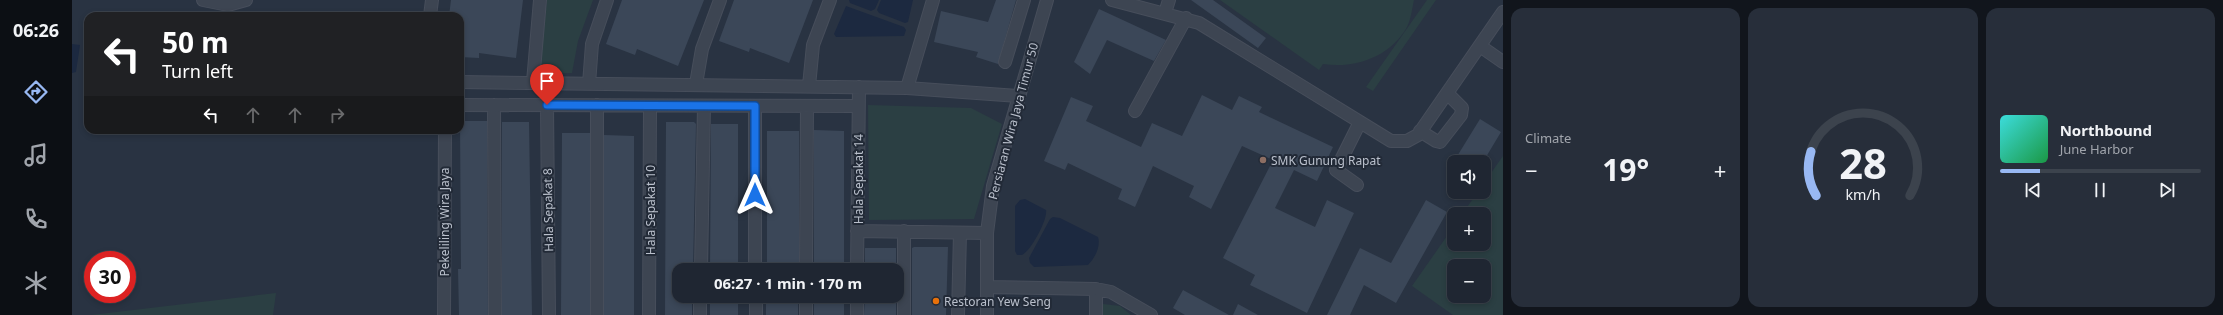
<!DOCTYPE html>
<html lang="en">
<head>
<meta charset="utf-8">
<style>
	body { margin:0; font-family:"Noto Sans",sans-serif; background:#272e3a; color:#f1f3f6; height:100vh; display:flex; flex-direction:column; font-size:15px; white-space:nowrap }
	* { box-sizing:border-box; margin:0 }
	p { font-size:13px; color:#a1a5ac }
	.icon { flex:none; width:22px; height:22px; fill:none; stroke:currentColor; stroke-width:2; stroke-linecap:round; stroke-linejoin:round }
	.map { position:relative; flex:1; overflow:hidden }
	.side { display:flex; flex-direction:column; gap:8px; padding:8px; background:#11151c; width:720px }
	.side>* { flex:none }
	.top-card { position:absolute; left:12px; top:12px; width:380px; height:122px; border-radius:12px; box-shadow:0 2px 6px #0003,0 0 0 1px #3c434d; background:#202124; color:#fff; overflow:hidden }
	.buttons { position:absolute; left:1375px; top:155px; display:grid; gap:8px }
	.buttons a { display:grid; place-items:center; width:44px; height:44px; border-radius:8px; background:#1f2632; box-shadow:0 2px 6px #0003,0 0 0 1px #3c434d; font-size:20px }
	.speed { position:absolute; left:12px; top:251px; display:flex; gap:8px; font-size:20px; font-weight:700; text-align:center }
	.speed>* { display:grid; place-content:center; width:52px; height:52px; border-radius:50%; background:#1f2632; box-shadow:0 2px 6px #0003,0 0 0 1px #3c434d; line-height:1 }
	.speed .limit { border:6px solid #d22; background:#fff; color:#111 }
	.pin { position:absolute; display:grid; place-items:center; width:34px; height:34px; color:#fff; margin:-41px -17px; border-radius:50% 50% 50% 0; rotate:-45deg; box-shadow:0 0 4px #0007 }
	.pin .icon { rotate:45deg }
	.me { position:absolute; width:44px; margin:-22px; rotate:0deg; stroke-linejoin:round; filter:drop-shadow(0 0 3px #0008) }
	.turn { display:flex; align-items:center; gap:14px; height:84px; padding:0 12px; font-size:18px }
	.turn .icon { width:52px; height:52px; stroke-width:2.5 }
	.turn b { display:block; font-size:28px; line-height:34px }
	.lanes { display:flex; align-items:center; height:38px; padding:0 12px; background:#0003; justify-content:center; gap:20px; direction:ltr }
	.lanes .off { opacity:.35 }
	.big { font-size:30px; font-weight:700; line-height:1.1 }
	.side .card { flex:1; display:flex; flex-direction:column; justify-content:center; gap:6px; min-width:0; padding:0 14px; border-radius:12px; background:#272e3a }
	.side .dial { align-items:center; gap:0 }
	.dial svg { height:104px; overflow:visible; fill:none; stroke:#3c434d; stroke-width:7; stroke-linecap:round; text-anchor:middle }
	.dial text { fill:#f1f3f6; stroke:none }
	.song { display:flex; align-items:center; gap:12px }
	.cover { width:48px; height:48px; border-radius:6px; background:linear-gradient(135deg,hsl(180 70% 55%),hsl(140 70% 35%)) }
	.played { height:4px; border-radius:2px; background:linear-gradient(90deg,#98b8f3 20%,#3c434d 20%) }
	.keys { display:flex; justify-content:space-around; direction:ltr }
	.heat { display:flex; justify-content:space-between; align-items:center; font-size:22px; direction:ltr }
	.side .tiles { flex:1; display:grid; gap:8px; grid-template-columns:repeat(3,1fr) }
	.trip { position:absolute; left:600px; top:263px; width:232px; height:40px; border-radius:12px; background:#1f2632; box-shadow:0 2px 6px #0003,0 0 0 1px #3c434d; font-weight:700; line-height:40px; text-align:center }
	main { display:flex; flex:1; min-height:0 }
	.tabs { display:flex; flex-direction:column; width:72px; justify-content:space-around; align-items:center; background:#0c0f14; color:#a1a5ac }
	.tabs .icon { width:28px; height:28px }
	.tabs .on { color:#98b8f3 }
	.tabs b { font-size:18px; color:#f1f3f6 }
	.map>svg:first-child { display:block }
	.green { fill:#2b3f43; fill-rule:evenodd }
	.water { fill:#1c2940 }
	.building { fill:#3b4758 }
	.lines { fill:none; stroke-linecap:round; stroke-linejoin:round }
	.minor-casing { stroke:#474e5b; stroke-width:14 }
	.minor { stroke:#3d4552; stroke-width:12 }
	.route-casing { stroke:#114b97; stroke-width:10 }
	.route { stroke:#1a73e8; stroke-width:7 }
	.education-dot { fill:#8d6e63; stroke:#222a37; stroke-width:1.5 }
	.food-dot { fill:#e8710a; stroke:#222a37; stroke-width:1.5 }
	.labels { text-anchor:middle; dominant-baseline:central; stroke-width:4; stroke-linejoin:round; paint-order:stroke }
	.street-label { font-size:12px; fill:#bac0cc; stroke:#222a37 }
	.poi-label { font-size:12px; fill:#bac0cc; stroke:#222a37; text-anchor:start }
</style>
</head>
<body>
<main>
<nav class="tabs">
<b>06:26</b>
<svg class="icon on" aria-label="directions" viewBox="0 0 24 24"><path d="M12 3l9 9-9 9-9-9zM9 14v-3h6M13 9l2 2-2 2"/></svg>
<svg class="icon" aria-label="music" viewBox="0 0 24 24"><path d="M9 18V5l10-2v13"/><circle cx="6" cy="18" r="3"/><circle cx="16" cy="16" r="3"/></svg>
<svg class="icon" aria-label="phone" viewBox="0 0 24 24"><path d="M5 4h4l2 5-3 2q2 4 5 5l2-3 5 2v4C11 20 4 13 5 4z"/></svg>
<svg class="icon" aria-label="climate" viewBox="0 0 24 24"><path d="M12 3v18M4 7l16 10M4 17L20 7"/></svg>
</nav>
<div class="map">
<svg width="1431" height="315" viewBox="0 0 1431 315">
	<rect width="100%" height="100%" fill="#293342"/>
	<!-- green -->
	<path class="green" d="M475 0H521L506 41 500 73 467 74Z
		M1148 0H1342C1340 9 1339 19 1335 27 1318 57 1283 69 1251 64L1247 70Z
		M1355 0H1364L1301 91 1294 87Z
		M796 105 899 108 930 124 902 219 797 220Z
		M1431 156V315H1381L1340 286 1382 226V244H1412V214H1390L1406 192H1412V183ZM1382 266H1412V296H1382Z
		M204 293 201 315H17H19Z
		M1031 304 1048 306 1059 315H1031Z"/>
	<!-- water -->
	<path class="water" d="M777 0H807L803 9 799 11 778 3Z
		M809 0H841L836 22 833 23 807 13 805 10Z
		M774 6 832 27 834 30 832 36 764 37 762 34Z
		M0 44 8 45 4 72 0 73Z
		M953 199 974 210C976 219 959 251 950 255H945L943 251V206L948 200Z
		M981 217 988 218 1026 237C1029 246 1023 258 1016 265L962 267 958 263 957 258 978 219Z"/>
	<!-- building -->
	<path class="building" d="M379 0H451L444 58 407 53V58L388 57V16H377Z
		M550 0H632L606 66 565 49 563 55 534 44Z
		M662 0H741L717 63 678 48 677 52 647 41Z
		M924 0H944L926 64 904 57 906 52 862 42 869 11 916 22Z
		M1119 0H1141L1194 38 1186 48Z
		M1027 9 1094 40 1082 61 1035 40 1018 74 1002 62Z
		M1130 95 1160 110 1167 96 1190 107 1187 112 1261 147 1245 181 1222 170 1203 208 1243 227 1255 200 1282 213 1235 313 1178 285 1183 275 1151 258 1201 160 1170 146 1139 209 1117 197 1122 186 1081 166 1063 207 1046 199 1050 189 996 163 993 170 972 161 999 97 1021 106 1014 121 1069 147 1080 123 1110 136Z
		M1408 119 1429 132 1411 162H1392L1384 158Z
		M388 121H415L416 315H387L386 269H389Z
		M430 122H457L460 315H430Z
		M594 122H622L624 124 621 270H607V296H620V315H593Z
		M639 124H666V270H638Z
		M742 130 772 131V270H742Z
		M695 131H727V270H695Z
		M490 133H518V315H489Z
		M532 135 562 136V315H532Z
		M1354 200 1375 212 1324 303 1292 285 1278 315H1255L1288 248 1319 263Z
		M842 247H876L874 315H840V248Z
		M793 248H824V270H793Z
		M1111 290 1157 315H1113L1101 308Z
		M638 296H666V315H638Z
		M694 296H726V315H694Z
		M742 296H772V315H742Z
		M793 296H824V315H792Z
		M1166 304 1186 315H1161Z"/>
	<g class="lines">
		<defs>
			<path id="minor" d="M131 0 156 5 174 0
				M1040 0 1127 23 1319 141H1335L1346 135 1431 12
				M1093 13 1097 0
				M358 16 360 0
				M1408 46 1431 62
				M933 62 952 0
				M388 82 835 88 947 96
				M461 82 468 0
				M517 84 520 44 535 0
				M624 84 630 49 648 0
				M737 86 741 45 758 0
				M835 88 861 0
				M388 105 786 106
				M422 105 423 315
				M475 105 477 315
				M525 105V315
				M683 106V270
				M1063 111 1114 18
				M1348 131 1364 141 1368 142 1389 115 1390 108 1375 93
				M1285 185 1264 170 1288 122
				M785 231 915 233
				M629 270 632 106
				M734 270 735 106
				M785 270 787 87
				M915 287 1024 289 1039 292 1079 315
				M684 296V315
				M372 315 373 130
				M577 315 578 106
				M628 315V296
				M734 315V296
				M785 315V296
				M832 315V231
				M886 315 888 233
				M915 315V233L921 186 975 0
				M1024 315V289"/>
		</defs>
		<!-- minor casing -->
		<use href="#minor" class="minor-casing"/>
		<!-- minor -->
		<use href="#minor" class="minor"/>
	</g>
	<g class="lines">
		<defs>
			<path id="route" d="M475 105 683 106V195"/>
		</defs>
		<!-- route casing -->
		<use href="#route" class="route-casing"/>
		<!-- route -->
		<use href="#route" class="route"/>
	</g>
	<!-- markers -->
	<circle class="education-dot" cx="1191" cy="160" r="4"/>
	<circle class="food-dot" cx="864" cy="301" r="4"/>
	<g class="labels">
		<!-- street labels -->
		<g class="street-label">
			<text transform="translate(941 121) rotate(-75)">Persiaran Wira Jaya Timur 50</text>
			<text transform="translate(786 179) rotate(-90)">Hala Sepakat 14</text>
			<text transform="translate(476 210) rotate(-91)">Hala Sepakat 8</text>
			<text transform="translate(578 210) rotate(-90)">Hala Sepakat 10</text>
			<text transform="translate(372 222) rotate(-90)">Pekeliling Wira Jaya</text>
		</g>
		<!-- poi labels -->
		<g class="poi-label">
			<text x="1199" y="160">SMK Gunung Rapat</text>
			<text x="872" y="301">Restoran Yew Seng</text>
		</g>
	</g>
</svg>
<div class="buttons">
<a><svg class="icon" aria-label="sound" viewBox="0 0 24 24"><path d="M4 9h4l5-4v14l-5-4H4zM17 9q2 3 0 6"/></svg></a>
<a>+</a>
<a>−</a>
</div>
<div class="speed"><div class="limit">30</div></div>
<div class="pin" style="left:475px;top:105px;background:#d93025"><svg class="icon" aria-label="arrive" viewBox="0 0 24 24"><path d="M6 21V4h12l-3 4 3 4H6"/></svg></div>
<svg class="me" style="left:683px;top:195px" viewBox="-20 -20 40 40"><path d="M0-17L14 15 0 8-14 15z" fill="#1a73e8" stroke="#fff" stroke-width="4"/></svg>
<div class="trip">06:27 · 1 min · 170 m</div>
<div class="top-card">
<div class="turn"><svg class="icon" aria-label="left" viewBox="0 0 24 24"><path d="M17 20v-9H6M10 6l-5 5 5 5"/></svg><div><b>50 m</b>Turn left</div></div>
<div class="lanes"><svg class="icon" aria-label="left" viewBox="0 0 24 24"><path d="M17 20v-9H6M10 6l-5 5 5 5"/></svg><svg class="icon off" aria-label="ahead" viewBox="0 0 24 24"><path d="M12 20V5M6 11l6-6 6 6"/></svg><svg class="icon off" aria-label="ahead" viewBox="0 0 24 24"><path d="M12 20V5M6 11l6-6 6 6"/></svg><svg class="icon off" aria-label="right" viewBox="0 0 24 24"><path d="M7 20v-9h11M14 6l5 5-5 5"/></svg></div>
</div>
</div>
<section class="side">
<div class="tiles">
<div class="card"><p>Climate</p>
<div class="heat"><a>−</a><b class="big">19°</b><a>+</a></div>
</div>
<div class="card dial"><svg viewBox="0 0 100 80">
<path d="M14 69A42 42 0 1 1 86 69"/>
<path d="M14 69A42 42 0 0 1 10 35" stroke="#98b8f3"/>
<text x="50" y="56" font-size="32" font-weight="700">28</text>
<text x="50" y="72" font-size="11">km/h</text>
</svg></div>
<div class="card">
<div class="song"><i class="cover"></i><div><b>Northbound</b><p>June Harbor</p></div></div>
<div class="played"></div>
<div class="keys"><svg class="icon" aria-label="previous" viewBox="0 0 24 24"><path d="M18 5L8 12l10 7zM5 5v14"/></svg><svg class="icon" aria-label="pause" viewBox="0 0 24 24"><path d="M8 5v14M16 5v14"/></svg><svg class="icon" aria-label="next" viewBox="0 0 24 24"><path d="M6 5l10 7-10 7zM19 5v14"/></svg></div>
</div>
</div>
</section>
</main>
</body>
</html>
